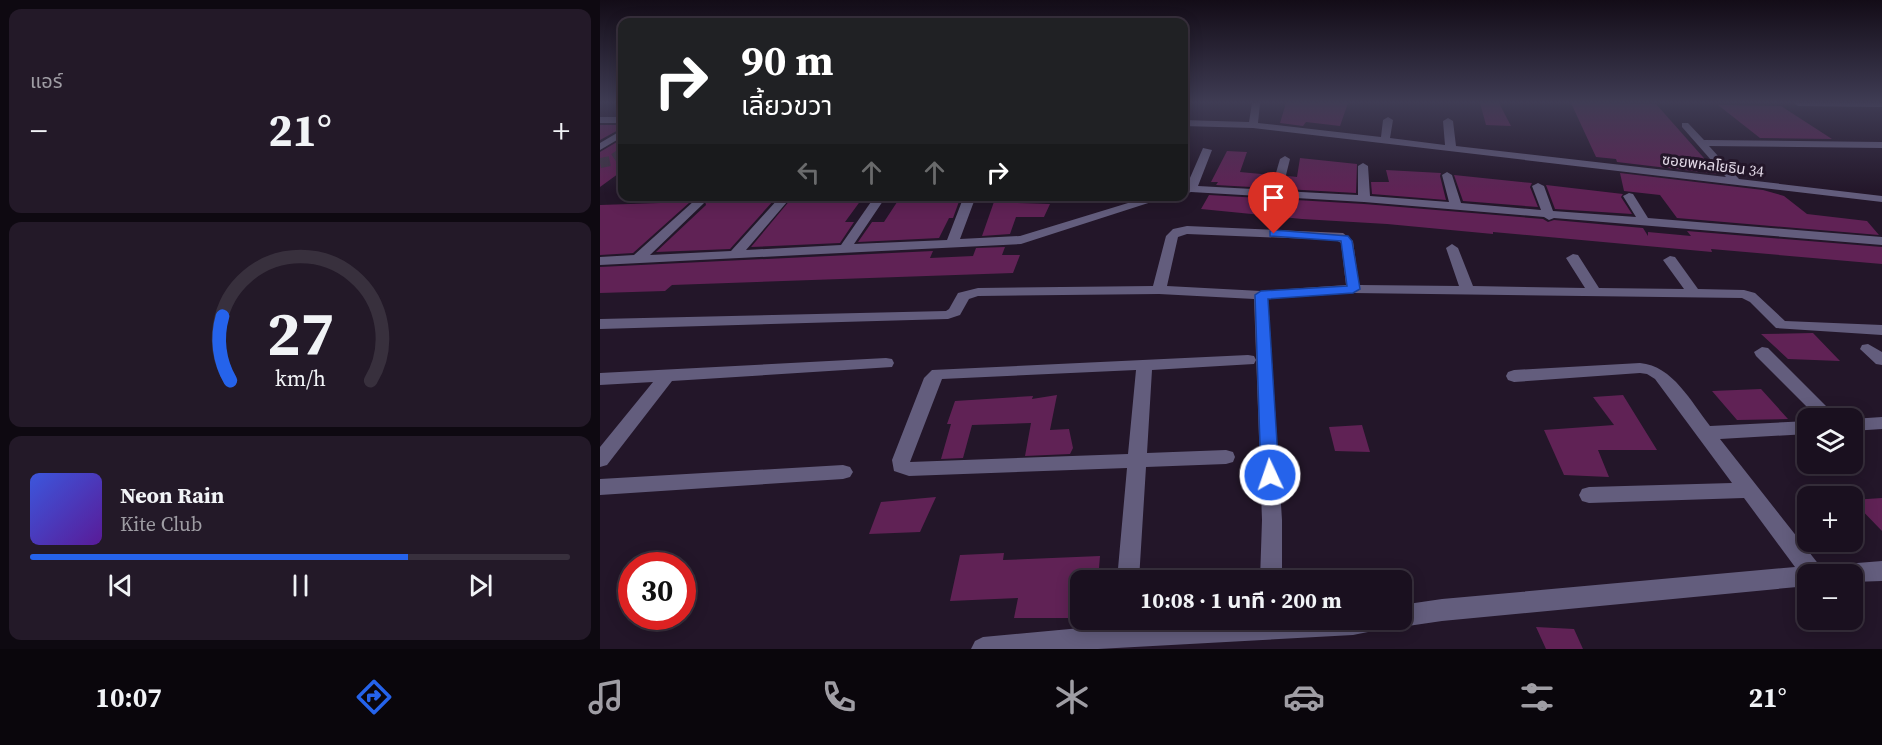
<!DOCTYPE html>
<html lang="th">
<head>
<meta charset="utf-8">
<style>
	body { margin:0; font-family:"Source Serif 4","Noto Sans Thai",serif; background:#231928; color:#f1f3f6; height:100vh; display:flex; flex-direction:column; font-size:22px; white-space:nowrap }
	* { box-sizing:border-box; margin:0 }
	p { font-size:20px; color:#9f9da4 }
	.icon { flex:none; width:33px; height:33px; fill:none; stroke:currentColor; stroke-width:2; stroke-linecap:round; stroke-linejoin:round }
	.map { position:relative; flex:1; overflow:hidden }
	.side { display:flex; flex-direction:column; gap:9px; padding:9px; background:#0e0911; width:600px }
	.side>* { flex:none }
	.hud { position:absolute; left:18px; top:18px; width:570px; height:183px; border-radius:12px; box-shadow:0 3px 15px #0003,0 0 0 2px #38303d; background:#202124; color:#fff; overflow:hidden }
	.controls { position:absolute; left:1197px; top:408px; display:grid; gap:12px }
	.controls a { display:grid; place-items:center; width:66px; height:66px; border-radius:12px; background:#1a101f; box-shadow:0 3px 15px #0003,0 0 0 2px #38303d; font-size:30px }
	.speed { position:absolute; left:18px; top:552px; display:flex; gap:12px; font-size:30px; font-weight:700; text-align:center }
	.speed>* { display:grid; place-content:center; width:78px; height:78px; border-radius:50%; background:#1a101f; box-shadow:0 3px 15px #0003,0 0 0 2px #38303d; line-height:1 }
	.speed .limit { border:9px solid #d22; background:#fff; color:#111 }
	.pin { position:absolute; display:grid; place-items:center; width:51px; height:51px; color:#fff; margin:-62px -26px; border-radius:50% 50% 50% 0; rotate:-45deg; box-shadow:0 0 6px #0007 }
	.pin .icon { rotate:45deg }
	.me { position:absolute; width:66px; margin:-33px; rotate:357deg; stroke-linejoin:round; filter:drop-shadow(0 0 4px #0008) }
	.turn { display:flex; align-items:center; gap:21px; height:126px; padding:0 24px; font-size:27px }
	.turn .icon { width:78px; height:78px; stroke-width:2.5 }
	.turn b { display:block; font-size:42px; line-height:51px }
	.lanes { display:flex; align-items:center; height:57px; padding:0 24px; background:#0003; justify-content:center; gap:30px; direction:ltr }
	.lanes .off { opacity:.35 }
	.big { font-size:45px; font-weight:700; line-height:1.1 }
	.side .card { flex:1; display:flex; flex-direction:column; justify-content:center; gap:9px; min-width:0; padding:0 21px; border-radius:12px; background:#231928 }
	.side .dial { align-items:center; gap:0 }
	.dial svg { height:156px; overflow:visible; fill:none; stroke:#38303d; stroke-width:7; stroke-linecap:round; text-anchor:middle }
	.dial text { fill:#f1f3f6; stroke:none }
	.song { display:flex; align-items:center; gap:18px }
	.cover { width:72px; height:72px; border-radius:9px; background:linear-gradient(135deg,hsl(230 70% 55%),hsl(270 70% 35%)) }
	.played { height:6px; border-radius:3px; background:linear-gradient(90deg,#2563eb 70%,#38303d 70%) }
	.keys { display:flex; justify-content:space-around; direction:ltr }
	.heat { display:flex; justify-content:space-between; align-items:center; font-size:33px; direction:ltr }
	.trip { position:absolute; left:470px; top:570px; width:342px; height:60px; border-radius:12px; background:#1a101f; box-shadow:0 3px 15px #0003,0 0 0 2px #38303d; font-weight:700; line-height:60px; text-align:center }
	.menu { display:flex; height:96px; justify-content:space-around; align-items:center; background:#0a060c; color:#9f9da4 }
	.menu .icon { width:42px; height:42px }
	.menu .active { color:#2563eb }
	.menu b { font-size:27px; color:#f1f3f6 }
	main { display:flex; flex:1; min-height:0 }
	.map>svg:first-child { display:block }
	.building { fill:#602255 }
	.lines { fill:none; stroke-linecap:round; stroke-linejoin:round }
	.minor-tunnel { stroke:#403345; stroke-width:10; stroke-dasharray:10 5; stroke-linecap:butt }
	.minor { fill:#635d7d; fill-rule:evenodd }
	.route { fill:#2563eb; stroke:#184099; stroke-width:1.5 }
	.labels { text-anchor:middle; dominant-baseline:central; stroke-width:6; stroke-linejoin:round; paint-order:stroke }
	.far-street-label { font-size:15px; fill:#e1d8e6; stroke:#231629 }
</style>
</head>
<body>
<main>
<section class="side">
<div class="card"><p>แอร์</p>
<div class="heat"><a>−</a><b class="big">21°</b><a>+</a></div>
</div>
<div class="card dial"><svg viewBox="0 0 100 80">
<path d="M14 69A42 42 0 1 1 86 69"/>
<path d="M14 69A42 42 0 0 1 10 36" stroke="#2563eb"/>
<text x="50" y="56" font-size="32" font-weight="700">27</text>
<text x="50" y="72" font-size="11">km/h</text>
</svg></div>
<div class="card">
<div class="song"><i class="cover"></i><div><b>Neon Rain</b><p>Kite Club</p></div></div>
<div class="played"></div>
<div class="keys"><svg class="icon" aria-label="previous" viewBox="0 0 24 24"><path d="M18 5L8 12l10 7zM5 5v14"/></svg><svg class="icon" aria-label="pause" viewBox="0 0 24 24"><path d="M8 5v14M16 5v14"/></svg><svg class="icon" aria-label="next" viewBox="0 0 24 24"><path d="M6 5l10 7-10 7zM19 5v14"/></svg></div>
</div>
</section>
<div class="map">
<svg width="1282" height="649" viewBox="0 0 1282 649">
	<rect width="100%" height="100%" fill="#231629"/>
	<!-- building -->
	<path class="building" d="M686 103H748L740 126 706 122 703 126 680 123Z
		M880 103H899L911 126 886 125Z
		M971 103 1056 104 1118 174 1017 162 1016 159 996 157Z
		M1118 105 1181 106 1232 139 1160 138Z
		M0 125H22V128L0 140Z
		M22 139V171L0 187V152Z
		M627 151 647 152 640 172 673 175 669 188 616 185 618 182H611Z
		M700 158 757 164 756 193 685 189 688 176 697 177Z
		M786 170 841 173 840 176 846 200 772 194 771 182H789Z
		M1020 173 1163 190 1184 196 1207 214 1267 221 1279 235 1077 218 1060 195 1024 191Z
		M854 175 932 183 930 187 938 207 863 201Z
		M946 185 1023 194 1021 197 1032 214 955 209Z
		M609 195 764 204 943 219 948 222 954 220 1043 228 1048 236V232L1091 236 1087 231 1282 247V264L1111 249 1112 252 893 232V234L787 224 702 219 601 209Z
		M238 196H264L245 222H254L240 243 151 247 191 199Z
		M301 196H361L353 218H349L339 238 258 242 272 222H284Z
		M396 196H420L418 203 450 204 444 217H416L410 234 382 236Z
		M139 200H174L130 249 56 252 106 205 105 201Z
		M90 202 33 253 0 255V205Z
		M405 247 402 255H420L413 273 72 285 65 291 0 293V267L333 251 330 258 373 256 376 248Z
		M1213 333 1240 361 1188 359 1161 334Z
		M1161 389 1188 419 1137 420 1112 391Z
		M457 395 450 430 469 429 473 448 470 454 425 456 431 423 372 425 363 458 341 459 351 424H347L355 401 433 396 432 399Z
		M1023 395 1057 450H998L1009 477 964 475 944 430 1014 425 993 397Z
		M762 425 770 452 735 451 729 427Z
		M336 497 320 532 269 534 281 502Z
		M1282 498V531L1252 500Z
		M404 553 403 560 500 556 498 580H480V618H414L418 598 350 601 360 555Z
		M936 627 974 629 983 649H946Z"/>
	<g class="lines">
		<!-- minor-tunnel -->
		<path class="minor-tunnel" d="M0 163 10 161 22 153"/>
		<!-- minor -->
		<path class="minor" d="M652 103H660L658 123 781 137 783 120 788 117 793 120 790 138 845 145 843 121 848 118 853 121 856 146 1126 177 1082 127V123H1088L1104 140 1282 142V148L1109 146 1139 179 1282 196V202L653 128 584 126V120L649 122Z
			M1194 103H1282V107L1198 106Z
			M0 117H22V123H0Z
			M22 130V137L0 150V143Z
			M603 148 612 150 598 186 671 190 680 159 685 156 690 159 682 191 758 195V166L763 163 768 166 770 196 849 202 842 175 847 172 852 175 861 203 941 210 932 186 938 183 944 186 953 211 1036 217 1023 196 1029 193 1033 194 1048 218 1282 237V245L954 218 949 220 944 217 764 202 591 192 584 194V188L586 187Z
			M364 196H376L360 239 420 236 551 196H570L421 244 0 265V257L34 255 94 201 98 199 104 203 102 205 50 255 131 251 179 198 183 197 189 200 187 202 146 250 241 245 273 199 277 198 283 201 254 244 347 240Z
			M587 226 743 233 753 241 759 285 859 286 846 248 852 244 858 248 873 286 985 288 966 258 973 254 978 255 999 288 1084 289 1063 260 1070 256 1075 257 1098 289 1144 290 1155 293 1185 321 1282 325V335L1176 328 1150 302 1142 298 753 293 668 299 682 520V580H660L662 520 654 299 559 294 378 296 369 299 360 315 348 319 0 329V319L346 311 349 309 358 293 378 288 553 286 566 236 573 229ZM587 234 736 240 741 243 746 285 661 291 567 286 578 237Z
			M1268 344 1282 352V365L1276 364 1260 349 1262 345Z
			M1162 347 1168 348 1234 414 1236 418H1218L1156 356 1154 352Z
			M648 355 654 356 656 360 654 364 552 370 547 453 626 450 633 452 635 457 633 462 626 464 546 467 539 580H517L527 468 309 476 294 471 292 460 324 378 332 370ZM536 370 528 454 310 462 342 379Z
			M286 358 292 359 294 363 292 367 72 381 7 465 0 467V447L53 382 0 385V373Z
			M1040 363C1073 366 1091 402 1110 426L1208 421V434L1120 439 1220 566 1282 561V581L1252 582V574H1208V586L842 621 801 627 793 624 791 620 788 628 753 635 498 649H371L375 641 383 637 513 625 514 620H536V623L614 620H801V605L842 599 1195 567 1144 498 989 503 982 501 979 495 982 489 989 487 1132 483 1055 379 1047 374 1040 373 914 382 908 380 906 376 908 372 914 370Z
			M1282 417V429L1252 431V419Z
			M243 465 250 467 253 472 250 477 243 479 0 495V479Z"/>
	</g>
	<!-- sky -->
	<linearGradient id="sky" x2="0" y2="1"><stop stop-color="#130c17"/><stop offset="0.53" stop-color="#3f3c54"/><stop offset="1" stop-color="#3f3c54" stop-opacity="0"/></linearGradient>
	<rect width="1282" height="193" fill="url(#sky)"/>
	<!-- route -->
	<path class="route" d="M674 230 748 236 752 241 760 289 753 293 668 299 679 475 676 480 670 482 664 480 661 475 655 295 661 291 747 286 741 241 670 236V231Z"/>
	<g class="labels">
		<!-- far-street labels -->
		<g class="far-street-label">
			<text transform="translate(1113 165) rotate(7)">ซอยพหลโยธิน 34</text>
		</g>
	</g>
</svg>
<div class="controls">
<a><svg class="icon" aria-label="layers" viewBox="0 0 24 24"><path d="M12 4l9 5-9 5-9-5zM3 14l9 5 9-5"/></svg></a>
<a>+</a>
<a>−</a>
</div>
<div class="speed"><div class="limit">30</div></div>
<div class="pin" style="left:674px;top:234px;background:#d93025"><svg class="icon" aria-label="arrive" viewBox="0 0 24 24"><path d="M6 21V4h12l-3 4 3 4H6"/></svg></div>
<svg class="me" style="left:670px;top:475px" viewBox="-20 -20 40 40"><circle r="17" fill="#2563eb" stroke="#fff" stroke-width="3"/><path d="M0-11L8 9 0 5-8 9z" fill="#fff"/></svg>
<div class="trip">10:08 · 1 นาที · 200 m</div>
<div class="hud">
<div class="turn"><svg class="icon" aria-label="right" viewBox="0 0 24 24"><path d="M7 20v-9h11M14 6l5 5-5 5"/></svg><div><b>90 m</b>เลี้ยวขวา</div></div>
<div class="lanes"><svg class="icon off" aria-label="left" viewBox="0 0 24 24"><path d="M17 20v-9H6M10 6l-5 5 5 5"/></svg><svg class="icon off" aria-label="ahead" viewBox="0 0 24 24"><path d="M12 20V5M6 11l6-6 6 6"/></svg><svg class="icon off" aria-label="ahead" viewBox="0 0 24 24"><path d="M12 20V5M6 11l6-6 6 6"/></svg><svg class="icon" aria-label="right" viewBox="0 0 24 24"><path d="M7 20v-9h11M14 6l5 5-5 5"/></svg></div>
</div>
</div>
</main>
<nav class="menu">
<b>10:07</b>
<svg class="icon active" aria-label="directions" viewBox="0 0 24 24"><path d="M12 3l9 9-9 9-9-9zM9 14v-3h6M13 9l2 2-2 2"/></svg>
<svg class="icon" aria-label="music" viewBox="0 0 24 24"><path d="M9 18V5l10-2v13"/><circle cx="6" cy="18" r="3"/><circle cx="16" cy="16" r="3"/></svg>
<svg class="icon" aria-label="phone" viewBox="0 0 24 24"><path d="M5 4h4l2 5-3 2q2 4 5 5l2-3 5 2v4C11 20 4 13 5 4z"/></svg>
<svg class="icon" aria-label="climate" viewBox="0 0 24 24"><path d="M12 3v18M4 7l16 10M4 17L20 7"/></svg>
<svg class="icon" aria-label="car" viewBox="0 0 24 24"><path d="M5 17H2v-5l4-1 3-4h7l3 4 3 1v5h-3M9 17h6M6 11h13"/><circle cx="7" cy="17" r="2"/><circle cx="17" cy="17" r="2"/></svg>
<svg class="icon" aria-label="filters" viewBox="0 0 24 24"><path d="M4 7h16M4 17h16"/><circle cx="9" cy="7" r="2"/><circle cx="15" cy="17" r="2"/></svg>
<b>21°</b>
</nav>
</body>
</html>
